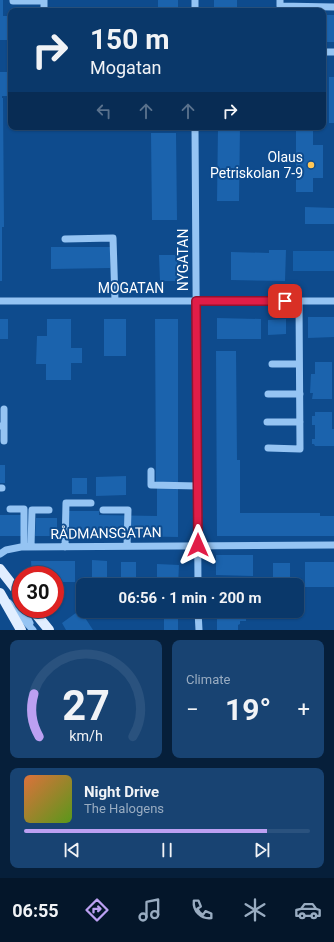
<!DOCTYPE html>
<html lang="en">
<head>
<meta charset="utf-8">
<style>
	body { margin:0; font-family:Roboto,sans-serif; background:#184372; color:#f1f3f6; height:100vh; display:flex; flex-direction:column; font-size:15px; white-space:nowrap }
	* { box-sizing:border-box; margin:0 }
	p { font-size:13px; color:#99acc1 }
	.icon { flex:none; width:22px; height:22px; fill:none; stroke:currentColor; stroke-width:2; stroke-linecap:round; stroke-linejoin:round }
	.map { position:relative; height:630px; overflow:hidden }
	.details { display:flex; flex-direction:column; gap:10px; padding:10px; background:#061f3a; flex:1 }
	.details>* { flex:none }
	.top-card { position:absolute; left:8px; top:8px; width:318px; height:122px; border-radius:8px; box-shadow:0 1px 3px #0004,0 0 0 1px #2a527e; background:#0a386a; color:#f1f3f6; overflow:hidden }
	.speed { position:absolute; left:12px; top:566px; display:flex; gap:8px; font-size:20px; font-weight:700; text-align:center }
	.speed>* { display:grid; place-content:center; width:52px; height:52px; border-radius:50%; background:#0a386a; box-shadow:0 1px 3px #0004,0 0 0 1px #2a527e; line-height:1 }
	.speed .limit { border:6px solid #d22; background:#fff; color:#111 }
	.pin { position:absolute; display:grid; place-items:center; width:34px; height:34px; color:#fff; margin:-17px; border-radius:8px; box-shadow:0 2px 6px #0006 }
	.me { position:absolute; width:44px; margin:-22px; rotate:0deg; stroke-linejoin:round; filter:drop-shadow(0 0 3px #0008) }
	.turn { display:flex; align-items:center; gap:14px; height:84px; padding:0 16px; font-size:18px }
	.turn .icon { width:52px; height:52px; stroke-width:2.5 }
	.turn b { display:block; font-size:28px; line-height:34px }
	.lanes { display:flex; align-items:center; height:38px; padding:0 16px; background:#0003; justify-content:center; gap:20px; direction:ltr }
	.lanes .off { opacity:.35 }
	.big { font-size:30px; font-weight:700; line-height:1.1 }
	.details .card { flex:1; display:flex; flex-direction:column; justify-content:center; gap:6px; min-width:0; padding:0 14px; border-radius:8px; background:#184372 }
	.details .dial { align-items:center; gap:0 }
	.dial svg { height:104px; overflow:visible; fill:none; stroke:#2a527e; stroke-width:7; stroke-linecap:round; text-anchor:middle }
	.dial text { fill:#f1f3f6; stroke:none }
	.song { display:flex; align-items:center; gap:12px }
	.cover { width:48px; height:48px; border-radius:6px; background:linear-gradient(135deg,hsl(20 70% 55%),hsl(90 70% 35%)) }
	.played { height:4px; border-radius:2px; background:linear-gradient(90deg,#bca0f2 85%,#2a527e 85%) }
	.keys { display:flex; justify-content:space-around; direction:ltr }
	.heat { display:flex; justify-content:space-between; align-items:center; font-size:22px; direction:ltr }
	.details .tiles { flex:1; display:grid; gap:10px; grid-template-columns:1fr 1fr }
	.card:last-child { grid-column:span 2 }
	.trip { position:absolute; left:76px; top:578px; width:228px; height:40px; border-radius:8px; background:#0a386a; box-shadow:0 1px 3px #0004,0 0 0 1px #2a527e; font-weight:700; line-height:40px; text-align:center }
	.menu { display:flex; height:64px; justify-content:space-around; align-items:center; background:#04162a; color:#99acc1 }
	.menu .icon { width:28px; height:28px }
	.menu .on { color:#bca0f2 }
	.menu b { font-size:18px; color:#f1f3f6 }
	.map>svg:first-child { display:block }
	.green { fill:#155ea8 }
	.building { fill:#1b63ad }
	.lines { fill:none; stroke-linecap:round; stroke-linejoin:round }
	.minor { stroke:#95c4f3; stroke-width:7 }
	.major { stroke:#e1eeff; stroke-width:10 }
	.route-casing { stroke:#92132f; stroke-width:10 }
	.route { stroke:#e11d48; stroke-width:7 }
	.poi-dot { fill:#ffc757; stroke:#0e4b8d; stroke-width:1.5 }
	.labels { text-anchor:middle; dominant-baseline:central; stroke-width:4; stroke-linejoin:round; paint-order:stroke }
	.poi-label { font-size:14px; fill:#fff; stroke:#0e4b8d; text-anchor:end }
	.street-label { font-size:14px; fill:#fff; stroke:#0e4b8d }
</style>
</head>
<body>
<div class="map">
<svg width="334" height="630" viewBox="0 0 334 630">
	<rect width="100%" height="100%" fill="#0e4b8d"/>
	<!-- green -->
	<path class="green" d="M293 251H334V271H293Z"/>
	<!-- building -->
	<path class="building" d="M0 0H3V16H11V40H0Z
		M158 0H178V11H158Z
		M214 0H237V11H214Z
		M323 15H334V42H323Z
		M0 72H11V96H2V98H3L4 227H2V281H0Z
		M329 77H334V123H329Z
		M218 127H240L239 201H217Z
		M296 127H313V145H323V178H313V192H296Z
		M151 133H176L177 220H152Z
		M305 207 334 208V224H305Z
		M51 247H110V268L51 269Z
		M269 250H286L285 281 231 280V252L269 253Z
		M159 255H177L178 281H160Z
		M308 317H334V337L308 338Z
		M217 318 261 319V339H217Z
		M0 319H8V339H0Z
		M47 319H71V348H82V363H71V380H46V364H36L37 336H47Z
		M104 319H126V356H104Z
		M155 319H178V537L63 535 64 511H99V515L157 516V487H156Z
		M286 319V334L268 335V320Z
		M216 351H236L237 460H240V513H320V516H334V536H217Z
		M315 362H332V399H312L313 393H310L311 374H315Z
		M315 412H332V429H334V446H315L314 444H312V439H315V425H312V416H315Z
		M0 465H5V483H0Z
		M126 476V495L96 496V477Z
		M72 478H87V494H72Z
		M0 515H22V536H0Z
		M36 518H57V536H35Z
		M216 555H253V576L216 575Z
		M92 560 107 561V583H92Z
		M31 561H75V582H55V575H32Z
		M121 562H136V581H121Z
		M305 562H334V587H305Z
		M273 563H290V578H273Z
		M157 564 179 565 178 585H157Z
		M288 581H297V585H288Z
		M80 610 93 630H66L62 623Z
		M217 611H246V621H240V624L238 625V630H217Z
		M164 616H178V630H164Z"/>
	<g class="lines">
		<!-- minor -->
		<path class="minor" d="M13 0V1H44
			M195 0V11
			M280 0V6L334 7
			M44 11V0
			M323 52H334
			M195 127 198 585
			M65 239 113 238 115 301
			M0 301H334
			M272 364H299
			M268 394H300
			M267 422H300
			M0 426H4V409
			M4 441V426
			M268 448 300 449 299 301
			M151 471V485L198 486
			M0 488H2
			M10 509H24V547
			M103 510H128L127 546
			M31 547 32 510H49
			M65 547 66 503H91
			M0 554 6 550 21 547 334 545
			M15 592 21 605
			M9 603 33 630
			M23 609 30 623
			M198 611 199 630"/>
		<!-- major -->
		<path class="major" d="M0 569 21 596
			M0 593 21 630
			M32 609 49 630"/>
	</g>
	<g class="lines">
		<defs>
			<path id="route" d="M198 545 196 301H285"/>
		</defs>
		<!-- route casing -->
		<use href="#route" class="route-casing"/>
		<!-- route -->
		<use href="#route" class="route"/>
	</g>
	<!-- markers -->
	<circle class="poi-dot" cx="311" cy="165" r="4"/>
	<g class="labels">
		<!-- poi labels -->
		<g class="poi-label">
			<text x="303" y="157">Olaus<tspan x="303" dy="16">Petriskolan 7-9</tspan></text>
		</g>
		<!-- street labels -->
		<g class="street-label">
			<text transform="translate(183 260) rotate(-90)">NYGATAN</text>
			<text x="131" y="288">MOGATAN</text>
			<text transform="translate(106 533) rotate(-1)">RÅDMANSGATAN</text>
		</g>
	</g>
</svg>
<div class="speed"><div class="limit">30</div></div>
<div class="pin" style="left:285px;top:301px;background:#d93025"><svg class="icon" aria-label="arrive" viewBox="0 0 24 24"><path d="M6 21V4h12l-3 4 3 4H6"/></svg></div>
<svg class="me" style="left:198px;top:545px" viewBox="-20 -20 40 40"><path d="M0-17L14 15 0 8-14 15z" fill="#e11d48" stroke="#fff" stroke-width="4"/></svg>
<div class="trip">06:56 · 1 min · 200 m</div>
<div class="top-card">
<div class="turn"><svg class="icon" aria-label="right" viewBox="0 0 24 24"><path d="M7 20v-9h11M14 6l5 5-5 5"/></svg><div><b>150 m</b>Mogatan</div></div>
<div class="lanes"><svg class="icon off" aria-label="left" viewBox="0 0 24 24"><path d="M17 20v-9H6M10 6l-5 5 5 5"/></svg><svg class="icon off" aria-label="ahead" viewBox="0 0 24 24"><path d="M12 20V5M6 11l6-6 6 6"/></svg><svg class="icon off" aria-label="ahead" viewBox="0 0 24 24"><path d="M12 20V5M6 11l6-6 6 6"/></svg><svg class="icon" aria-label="right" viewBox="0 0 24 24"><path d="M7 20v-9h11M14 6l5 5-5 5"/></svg></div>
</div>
</div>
<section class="details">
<div class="tiles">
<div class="card dial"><svg viewBox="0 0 100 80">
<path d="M14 69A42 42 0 1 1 86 69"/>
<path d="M14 69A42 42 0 0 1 10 36" stroke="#bca0f2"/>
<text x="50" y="56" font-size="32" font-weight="700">27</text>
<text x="50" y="72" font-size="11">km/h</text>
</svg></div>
<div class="card"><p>Climate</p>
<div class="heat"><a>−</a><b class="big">19°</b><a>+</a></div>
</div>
<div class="card">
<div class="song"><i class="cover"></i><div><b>Night Drive</b><p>The Halogens</p></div></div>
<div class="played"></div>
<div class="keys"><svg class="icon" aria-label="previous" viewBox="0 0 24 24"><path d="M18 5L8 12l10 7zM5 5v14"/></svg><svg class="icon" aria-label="pause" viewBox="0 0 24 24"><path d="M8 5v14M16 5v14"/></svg><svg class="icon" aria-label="next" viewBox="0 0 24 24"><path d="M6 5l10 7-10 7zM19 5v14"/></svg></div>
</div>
</div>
</section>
<nav class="menu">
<b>06:55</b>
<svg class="icon on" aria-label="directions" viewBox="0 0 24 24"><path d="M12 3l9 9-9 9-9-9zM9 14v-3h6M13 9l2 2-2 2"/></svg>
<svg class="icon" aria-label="music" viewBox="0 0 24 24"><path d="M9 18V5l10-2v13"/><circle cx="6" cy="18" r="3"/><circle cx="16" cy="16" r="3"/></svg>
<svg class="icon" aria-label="phone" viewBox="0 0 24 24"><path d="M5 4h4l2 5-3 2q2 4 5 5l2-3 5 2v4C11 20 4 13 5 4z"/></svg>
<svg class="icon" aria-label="climate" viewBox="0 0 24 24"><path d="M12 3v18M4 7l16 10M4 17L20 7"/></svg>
<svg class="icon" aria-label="car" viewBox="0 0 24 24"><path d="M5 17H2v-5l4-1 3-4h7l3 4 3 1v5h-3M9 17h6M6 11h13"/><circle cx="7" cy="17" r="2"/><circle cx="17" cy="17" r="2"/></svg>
</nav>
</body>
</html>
